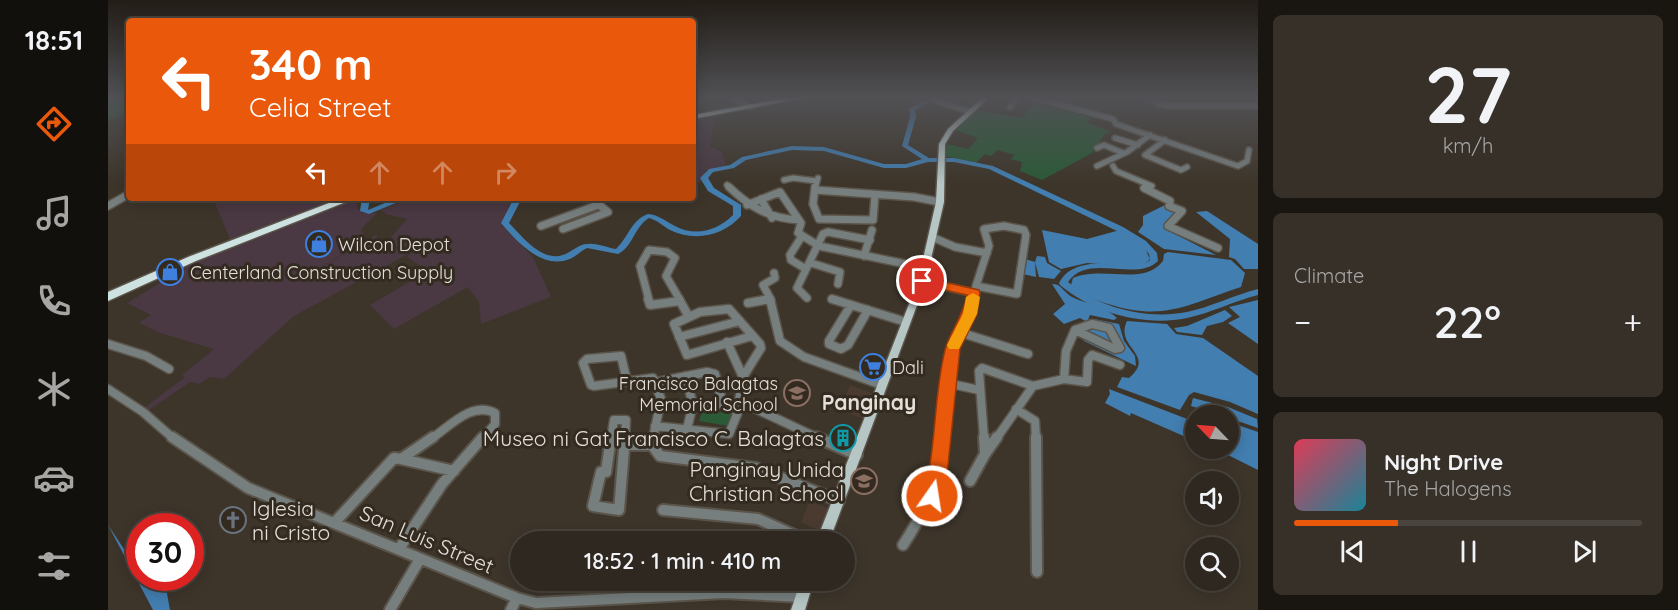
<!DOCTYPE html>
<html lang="en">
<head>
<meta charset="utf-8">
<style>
	body { margin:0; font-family:Quicksand,sans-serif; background:#363029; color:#f1f3f6; height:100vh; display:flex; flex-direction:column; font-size:22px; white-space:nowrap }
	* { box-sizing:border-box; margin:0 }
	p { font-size:20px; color:#a7a6a5 }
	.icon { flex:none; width:33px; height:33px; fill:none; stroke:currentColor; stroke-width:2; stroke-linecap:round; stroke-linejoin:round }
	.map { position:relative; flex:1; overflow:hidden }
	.side { display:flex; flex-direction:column; gap:15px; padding:15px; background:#191612; width:420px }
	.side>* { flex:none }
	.top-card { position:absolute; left:18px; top:18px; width:570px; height:183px; border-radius:6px; box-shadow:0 3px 15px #0003,0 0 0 2px #49443e; background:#ea580c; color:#fff; overflow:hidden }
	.needle { width:39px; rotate:295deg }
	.tools { position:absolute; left:1077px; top:405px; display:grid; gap:12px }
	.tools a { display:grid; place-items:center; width:54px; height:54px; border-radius:50%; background:#2e2820; box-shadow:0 3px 15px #0003,0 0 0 2px #49443e; font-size:30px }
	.speed { position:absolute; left:18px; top:513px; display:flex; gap:12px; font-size:30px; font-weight:700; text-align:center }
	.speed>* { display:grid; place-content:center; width:78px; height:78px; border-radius:50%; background:#2e2820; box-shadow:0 3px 15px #0003,0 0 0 2px #49443e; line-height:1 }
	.speed .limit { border:9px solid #d22; background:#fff; color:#111 }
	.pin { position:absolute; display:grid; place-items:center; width:51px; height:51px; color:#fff; margin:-26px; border:3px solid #fff; border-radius:50%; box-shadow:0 2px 6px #0007 }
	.me { position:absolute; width:66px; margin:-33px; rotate:13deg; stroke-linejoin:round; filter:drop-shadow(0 0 4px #0008) }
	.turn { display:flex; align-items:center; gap:21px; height:126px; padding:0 24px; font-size:27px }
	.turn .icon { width:78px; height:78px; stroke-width:2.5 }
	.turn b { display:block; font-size:42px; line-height:51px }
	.lanes { display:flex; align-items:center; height:57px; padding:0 24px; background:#0003; justify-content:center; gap:30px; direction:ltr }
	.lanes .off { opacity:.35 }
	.big { font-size:45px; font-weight:600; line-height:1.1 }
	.side .card { flex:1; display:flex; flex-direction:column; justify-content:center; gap:9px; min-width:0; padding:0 21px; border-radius:9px; background:#363029 }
	.side .dial { align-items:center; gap:0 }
	.dial b { font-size:78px; line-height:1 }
	.song { display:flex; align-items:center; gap:18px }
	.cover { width:72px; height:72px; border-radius:9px; background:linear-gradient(135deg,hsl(350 70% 55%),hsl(190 70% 35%)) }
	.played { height:6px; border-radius:3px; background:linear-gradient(90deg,#ea580c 30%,#49443e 30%) }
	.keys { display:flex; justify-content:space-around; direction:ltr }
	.heat { display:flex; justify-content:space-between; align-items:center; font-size:33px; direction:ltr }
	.trip { position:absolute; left:402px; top:531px; width:345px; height:60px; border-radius:30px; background:#2e2820; box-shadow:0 3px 15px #0003,0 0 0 2px #49443e; font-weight:600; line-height:60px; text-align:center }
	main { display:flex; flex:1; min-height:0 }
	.tabs { display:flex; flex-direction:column; width:108px; justify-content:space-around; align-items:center; background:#12100d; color:#a7a6a5 }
	.tabs .icon { width:42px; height:42px }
	.tabs .selected { color:#ea580c }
	.tabs b { font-size:27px; color:#f1f3f6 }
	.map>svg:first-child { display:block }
	.commercial { fill:#4b3a2f }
	.industrial { fill:#4a3842 }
	.green { fill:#2a5a36 }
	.water { fill:#427eb0 }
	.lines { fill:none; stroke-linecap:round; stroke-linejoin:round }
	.river { fill:#427eb0; fill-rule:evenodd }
	.minor-far3-casing { stroke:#5b544a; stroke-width:8 }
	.minor-far2-casing { stroke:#5b544a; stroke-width:10 }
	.minor-far1-casing { stroke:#5b544a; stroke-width:11 }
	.minor-casing { stroke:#5b544a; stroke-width:14 }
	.major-casing { stroke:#5b544a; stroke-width:3 }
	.highway-casing { stroke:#5b544a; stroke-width:3 }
	.minor-far3 { stroke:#767e7e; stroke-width:5 }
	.minor-far2 { stroke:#767e7e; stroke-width:7 }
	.minor-far1 { stroke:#767e7e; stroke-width:8 }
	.minor { stroke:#767e7e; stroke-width:10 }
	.major { fill:#b5c6c5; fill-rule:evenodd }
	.highway { fill:#cee2e1; fill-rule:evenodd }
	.route { fill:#ea580c; stroke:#983908; stroke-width:1.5 }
	.slow { fill:#f59e0b }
	.labels { text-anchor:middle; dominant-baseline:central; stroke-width:6; stroke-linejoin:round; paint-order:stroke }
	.poi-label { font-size:18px; fill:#e4dfd9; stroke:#332b20; text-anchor:start }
	.quarter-label { font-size:21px; font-weight:bold; fill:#e4dfd9; stroke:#332b20 }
	.near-poi-label { font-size:21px; fill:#e4dfd9; stroke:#332b20; text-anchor:end }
	.near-street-label { font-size:21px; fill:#e4dfd9; stroke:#332b20 }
</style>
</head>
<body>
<main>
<nav class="tabs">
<b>18:51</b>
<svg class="icon selected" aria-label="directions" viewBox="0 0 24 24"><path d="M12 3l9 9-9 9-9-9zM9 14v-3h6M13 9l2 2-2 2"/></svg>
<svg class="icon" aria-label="music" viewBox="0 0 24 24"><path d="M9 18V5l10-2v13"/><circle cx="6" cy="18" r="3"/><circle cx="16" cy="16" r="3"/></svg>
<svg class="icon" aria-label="phone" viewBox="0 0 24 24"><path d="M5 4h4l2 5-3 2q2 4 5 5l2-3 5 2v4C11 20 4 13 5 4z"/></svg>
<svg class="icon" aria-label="climate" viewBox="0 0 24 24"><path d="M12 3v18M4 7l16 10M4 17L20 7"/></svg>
<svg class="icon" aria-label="car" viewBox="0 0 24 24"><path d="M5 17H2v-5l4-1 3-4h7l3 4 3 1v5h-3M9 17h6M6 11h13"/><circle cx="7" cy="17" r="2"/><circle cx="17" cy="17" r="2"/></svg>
<svg class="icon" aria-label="filters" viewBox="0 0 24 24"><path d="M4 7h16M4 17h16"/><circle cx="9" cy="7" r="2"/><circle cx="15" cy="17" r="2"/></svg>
</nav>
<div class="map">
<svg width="1150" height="610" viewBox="0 0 1150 610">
	<rect width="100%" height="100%" fill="#3d352a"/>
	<!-- commercial -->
	<path class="commercial" d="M742 385 766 394 756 419 732 410Z
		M702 501 721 509 712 531 693 522Z"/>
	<!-- industrial -->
	<path class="industrial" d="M607 115 602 146 614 152 618 165 598 170 595 182 585 183V119Z
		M105 198H232L122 239Z
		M248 198 249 208 255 213H269L253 229 258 240 190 281 268 235 274 245 304 252 186 316 116 379 102 377 91 384 82 382 41 410 36 408 77 377 74 375 106 349 52 333 31 323 43 315 19 303 95 257Z
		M303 198H404L394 225 425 257 443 297 373 324 371 302 360 287 286 329 262 305 320 271 299 257 306 251 277 244 299 219 278 214 273 210Z"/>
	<!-- green -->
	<path class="green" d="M0 98H21V113L0 120Z
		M925 103 985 118 978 122 1003 132 997 134 984 153 934 180 912 171 914 162 902 159 907 155 889 150 883 156 877 154 868 163 837 156 839 144 860 149 870 138 848 130 868 110 914 118Z
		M595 409 623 414 621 426 591 421Z"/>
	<!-- water -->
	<path class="water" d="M1057 205 1071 211 1056 224 1059 230 1108 255 1056 249 1030 232 1035 225V216Z
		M1099 211 1150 244V269H1136L1127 259 1121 257 1122 239 1088 212Z
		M934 230 979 239 1012 230 1036 247 1042 259 1035 265 1026 266 979 263 953 269 941 262Z
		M1060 252 1123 260 1137 273 1133 287C1080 304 1057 322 1000 304 986 299 973 296 963 285L965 278C995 265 1035 287 1055 261L1056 254Z
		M929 256 937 257 939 263 953 271 946 279 931 277 927 262 928 277 915 274 917 259 927 262Z
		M944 284C954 284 955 292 964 297 978 304 997 306 1009 318L1006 320 982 315 979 322 972 318 956 324 945 314 957 304Z
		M1150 300V344L1120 323 1132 317 1121 307Z
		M1117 310 1124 316 1115 322 1099 326 1094 335 1069 332 1066 328 1079 326Z
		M986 319 1011 324 1016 341 1027 356 1028 366 976 341 974 338 985 326Z
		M1019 321 1059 324 1068 334 1095 338 1150 376V414L1122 402 1086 392 1081 395 1072 410 1009 387 1014 377 1021 378C1049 354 1006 348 1019 321Z
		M1001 389 1087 422V441L1023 413 1022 416 997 403 1002 394Z
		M1085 398 1120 407 1149 419 1150 428 1121 418 1120 416 1111 415 1083 406Z
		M1121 422 1150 432V470L1114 452 1113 449 1120 448Z
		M0 525 24 561 31 566 32 578H48L57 583 62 610H45Z"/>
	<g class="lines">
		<!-- river -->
		<path class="river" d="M821 98H829L807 110 808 117 800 145 821 158H846L885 166 1015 227 1038 241 1049 253 1050 261C1028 283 980 252 960 282 991 308 1039 320 1079 312 1103 307 1126 295 1150 289V295C1126 301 1103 313 1079 318 1037 327 985 313 952 285L951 283C953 279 956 275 960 272 979 258 1014 265 1037 263L1042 260 1041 254 1032 245 1009 231 881 169 846 162H820L798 168H776L716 151 684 150 638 160 626 168 605 172 600 178 606 188 633 205V216C615 236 587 242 562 230 555 226 549 220 541 218 526 227 525 247 510 254L479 248C473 251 468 256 462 259 434 270 409 242 393 223L406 198H414L401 223C414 236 433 262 455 255 464 252 470 244 480 244 490 243 499 248 508 249 520 238 523 220 540 214 551 215 557 221 567 226 587 237 609 231 625 215V206L600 191 592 178 601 169 622 165 634 157 684 146 716 147 776 164H798L814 159 794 146 802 117 801 109Z
			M254 198H262L260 210 289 198H300L261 214 252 211Z"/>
		<defs>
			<path id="minor-far3" d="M624 98 643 107
				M820 98 863 112
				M926 98 1005 119 1008 124 1130 166 1139 161 1141 150
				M1044 98 1051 104 1061 106H1150
				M902 107 908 98
				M1007 138 1030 145
				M1057 140 1037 155 1073 170 1079 167
				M989 148 996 145 1015 153
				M989 166 1019 152 1042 135
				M1005 166 1008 171 1044 186
				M676 180 685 178 709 181
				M619 185 623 189
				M707 189 710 178"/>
			<path id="minor-far2" d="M621 187C643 208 661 218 691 220
				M707 187 705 204 711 219 765 220 767 195
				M1036 188 1062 201 1061 206 1074 211 1060 226 1110 248
				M707 190 806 197 832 202
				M653 199 664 218
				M639 205 672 192 693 223 690 233 711 246 817 268
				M0 206 21 194
				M433 226 490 205
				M896 226 916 230 918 235 909 294 868 286 881 246 876 229Z
				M455 229 500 212 483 198
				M694 236 682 255 683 260 698 269
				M824 237 847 247 879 253
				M756 256 764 230
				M703 263 732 272 730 284
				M814 281 866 293
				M699 298 689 288 715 234 720 232 762 240
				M724 299 728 300
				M541 300 532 266 541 250 559 252 567 258 558 276 572 300
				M655 300 662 299
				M663 300 655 285 667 278 666 273
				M865 300 868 286"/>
			<path id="minor-far1" d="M540 299 542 305 572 301
				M571 299 572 301
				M662 299 672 341 696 357 774 385
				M724 299 798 322
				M572 301 581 317
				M640 303 662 299
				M743 305 721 341V344L733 349 740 345 760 310
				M984 324 1001 328 1012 348 1007 349 967 330Z
				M854 333 920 354
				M644 336 579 355 566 324 592 312 621 309 652 344 653 348 635 377 631 401 712 439
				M571 337 632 321
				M619 342 635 377
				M0 344 38 356 61 369
				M577 376 585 404 579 429
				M956 379 958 351 967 330
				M519 381 513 356 479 359 475 363 483 385 486 386 545 378 553 399 545 439
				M549 382 599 372 607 374 615 404H585
				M839 383 871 390
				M0 389 35 412 66 439
				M908 409 927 421 928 439
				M547 426 621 434 630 412 615 404
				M323 439C342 426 364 401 387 413V424L374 439
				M503 439 506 420H518L517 439
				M834 439 844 349 862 314 865 299
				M876 439 871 371 874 368 925 386 956 379 979 382 980 360 984 355 1012 365
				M888 439 925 386"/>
			<path id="minor" d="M64 437 140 488 409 598 428 603 616 593 695 597
				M503 437 498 472H493L485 506 511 510 517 437
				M546 437 544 445 552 456 648 468 731 501
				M708 437 749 455
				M928 437 929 572
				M518 445H544
				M877 454 889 437
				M293 459 346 471
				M862 481 877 454 876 437
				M555 510 650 519 702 542
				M227 522 286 458 293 459 325 437
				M795 545C820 507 829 482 834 437
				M291 549 334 484 375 437
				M282 610 312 559
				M403 610 409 598"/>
			<path id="major" d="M874 98H881L845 131 837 144 836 202 818 281 721 542H708L810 281 828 202 831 144 840 129Z
				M693 580H706L697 610H683Z"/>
			<path id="highway" d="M678 98H696L585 119V115Z
				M234 198H248L88 261 0 301V292L80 257Z"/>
		</defs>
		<!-- minor-far3 casing -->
		<use href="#minor-far3" class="minor-far3-casing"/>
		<!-- minor-far2 casing -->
		<use href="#minor-far2" class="minor-far2-casing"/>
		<!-- minor-far1 casing -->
		<use href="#minor-far1" class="minor-far1-casing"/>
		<!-- minor casing -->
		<use href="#minor" class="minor-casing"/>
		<!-- major casing -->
		<use href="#major" class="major-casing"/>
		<!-- highway casing -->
		<use href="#highway" class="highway-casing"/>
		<!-- minor-far3 -->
		<use href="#minor-far3" class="minor-far3"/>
		<!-- minor-far2 -->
		<use href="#minor-far2" class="minor-far2"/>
		<!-- minor-far1 -->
		<use href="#minor-far1" class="minor-far1"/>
		<!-- minor -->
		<use href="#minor" class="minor"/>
		<!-- major -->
		<use href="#major" class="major"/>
		<!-- highway -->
		<use href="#highway" class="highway"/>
	</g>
	<!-- sky -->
	<linearGradient id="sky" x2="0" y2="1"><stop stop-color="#221d17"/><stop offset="0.53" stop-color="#515155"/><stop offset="1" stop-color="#515155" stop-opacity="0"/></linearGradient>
	<rect width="1150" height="184" fill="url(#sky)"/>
	<!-- route -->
	<path class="route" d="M814 277 871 290 872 293 869 314 852 349 839 475 830 501 824 504 817 501 815 496C829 448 825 398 837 350 842 331 854 320 859 295L810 284V278Z"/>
	<!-- slow -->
	<path class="slow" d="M865 293 872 297 869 314 851 349H841L839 345 855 314 858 297Z"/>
	<!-- icons -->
	<defs>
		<symbol id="shop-ring" viewBox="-11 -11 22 22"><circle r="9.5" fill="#332b20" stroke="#3f7fe0" stroke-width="1.5"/><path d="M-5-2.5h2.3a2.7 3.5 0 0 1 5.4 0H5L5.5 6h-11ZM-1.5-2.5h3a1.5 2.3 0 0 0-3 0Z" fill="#3f7fe0"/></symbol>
		<symbol id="supermarket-ring" viewBox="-11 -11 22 22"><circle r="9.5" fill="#332b20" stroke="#3f7fe0" stroke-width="1.5"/><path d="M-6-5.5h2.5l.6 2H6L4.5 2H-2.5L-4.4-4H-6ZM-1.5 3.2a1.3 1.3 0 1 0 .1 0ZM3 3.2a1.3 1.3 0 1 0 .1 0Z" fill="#3f7fe0"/></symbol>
		<symbol id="school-ring" viewBox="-11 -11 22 22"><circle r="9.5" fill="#332b20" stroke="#8d6e63" stroke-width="1.5"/><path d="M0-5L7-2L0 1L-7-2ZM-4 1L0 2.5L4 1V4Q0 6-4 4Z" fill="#8d6e63"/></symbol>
		<symbol id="building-ring" viewBox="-11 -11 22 22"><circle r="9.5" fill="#332b20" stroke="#0f9aa8" stroke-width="1.5"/><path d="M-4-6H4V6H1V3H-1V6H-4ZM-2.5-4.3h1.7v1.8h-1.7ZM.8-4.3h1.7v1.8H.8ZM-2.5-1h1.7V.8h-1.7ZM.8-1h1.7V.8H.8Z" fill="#0f9aa8"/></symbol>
		<symbol id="church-ring" viewBox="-11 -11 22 22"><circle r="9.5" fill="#332b20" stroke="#6b7280" stroke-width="1.5"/><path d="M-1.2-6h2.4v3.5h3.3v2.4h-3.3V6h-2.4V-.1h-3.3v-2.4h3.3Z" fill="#6b7280"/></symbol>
	</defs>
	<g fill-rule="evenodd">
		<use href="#shop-ring" x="196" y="229" width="30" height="30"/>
		<use href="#shop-ring" x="47" y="257" width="30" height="30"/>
		<use href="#supermarket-ring" x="750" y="352" width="30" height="30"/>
		<use href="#school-ring" x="674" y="378" width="30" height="30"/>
		<use href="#building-ring" x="720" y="423" width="30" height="30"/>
		<use href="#school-ring" x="741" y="466" width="30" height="30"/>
		<use href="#church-ring" x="110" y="505" width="30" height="30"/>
	</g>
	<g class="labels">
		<!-- poi labels -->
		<g class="poi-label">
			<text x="230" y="244">Wilcon Depot</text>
			<text x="82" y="272">Centerland Construction Supply</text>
			<text x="784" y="367">Dali</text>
			<text x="670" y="383" text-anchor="end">Francisco Balagtas<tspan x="670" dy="21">Memorial School</tspan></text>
		</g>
		<!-- quarter labels -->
		<g class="quarter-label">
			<text x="761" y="402">Panginay</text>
		</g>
		<!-- near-poi labels -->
		<g class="near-poi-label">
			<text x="716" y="438">Museo ni Gat Francisco C. Balagtas</text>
			<text x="736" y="469">Panginay Unida<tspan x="736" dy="24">Christian School</tspan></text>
			<text x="144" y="508" text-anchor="start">Iglesia<tspan x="144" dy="24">ni Cristo</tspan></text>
		</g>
		<!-- near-street labels -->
		<g class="near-street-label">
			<text transform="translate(319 539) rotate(23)">San Luis Street</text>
		</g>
	</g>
</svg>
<div class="tools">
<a><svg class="needle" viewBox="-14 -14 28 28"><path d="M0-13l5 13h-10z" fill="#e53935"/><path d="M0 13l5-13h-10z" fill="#a7a6a5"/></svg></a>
<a><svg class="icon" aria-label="sound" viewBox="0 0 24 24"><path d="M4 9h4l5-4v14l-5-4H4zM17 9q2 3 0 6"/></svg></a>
<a><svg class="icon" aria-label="search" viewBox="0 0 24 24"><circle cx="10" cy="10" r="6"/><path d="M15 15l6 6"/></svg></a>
</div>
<div class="speed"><div class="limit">30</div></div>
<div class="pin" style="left:814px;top:281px;background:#d93025"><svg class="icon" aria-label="arrive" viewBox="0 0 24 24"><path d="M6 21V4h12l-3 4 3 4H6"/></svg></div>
<svg class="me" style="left:824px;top:496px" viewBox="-20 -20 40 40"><circle r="17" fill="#ea580c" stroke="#fff" stroke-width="3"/><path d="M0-11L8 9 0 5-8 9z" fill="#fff"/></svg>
<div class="trip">18:52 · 1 min · 410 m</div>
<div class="top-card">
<div class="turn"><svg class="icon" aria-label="left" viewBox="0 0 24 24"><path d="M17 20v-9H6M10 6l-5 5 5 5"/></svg><div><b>340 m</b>Celia Street</div></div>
<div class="lanes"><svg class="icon" aria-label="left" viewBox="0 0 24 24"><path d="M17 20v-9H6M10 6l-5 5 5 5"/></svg><svg class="icon off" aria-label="ahead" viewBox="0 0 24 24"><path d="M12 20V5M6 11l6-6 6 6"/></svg><svg class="icon off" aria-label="ahead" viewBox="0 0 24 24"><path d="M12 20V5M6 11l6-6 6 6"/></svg><svg class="icon off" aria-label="right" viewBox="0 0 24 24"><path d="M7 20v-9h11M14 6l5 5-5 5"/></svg></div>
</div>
</div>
<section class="side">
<div class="card dial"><b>27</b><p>km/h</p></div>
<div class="card"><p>Climate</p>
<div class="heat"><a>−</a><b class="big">22°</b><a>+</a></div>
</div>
<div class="card">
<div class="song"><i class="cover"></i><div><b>Night Drive</b><p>The Halogens</p></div></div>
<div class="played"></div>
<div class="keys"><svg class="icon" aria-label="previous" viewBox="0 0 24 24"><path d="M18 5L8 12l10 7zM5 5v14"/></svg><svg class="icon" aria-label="pause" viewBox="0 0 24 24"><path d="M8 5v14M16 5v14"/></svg><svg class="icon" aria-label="next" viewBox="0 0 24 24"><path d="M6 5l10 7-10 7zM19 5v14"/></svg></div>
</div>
</section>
</main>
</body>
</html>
